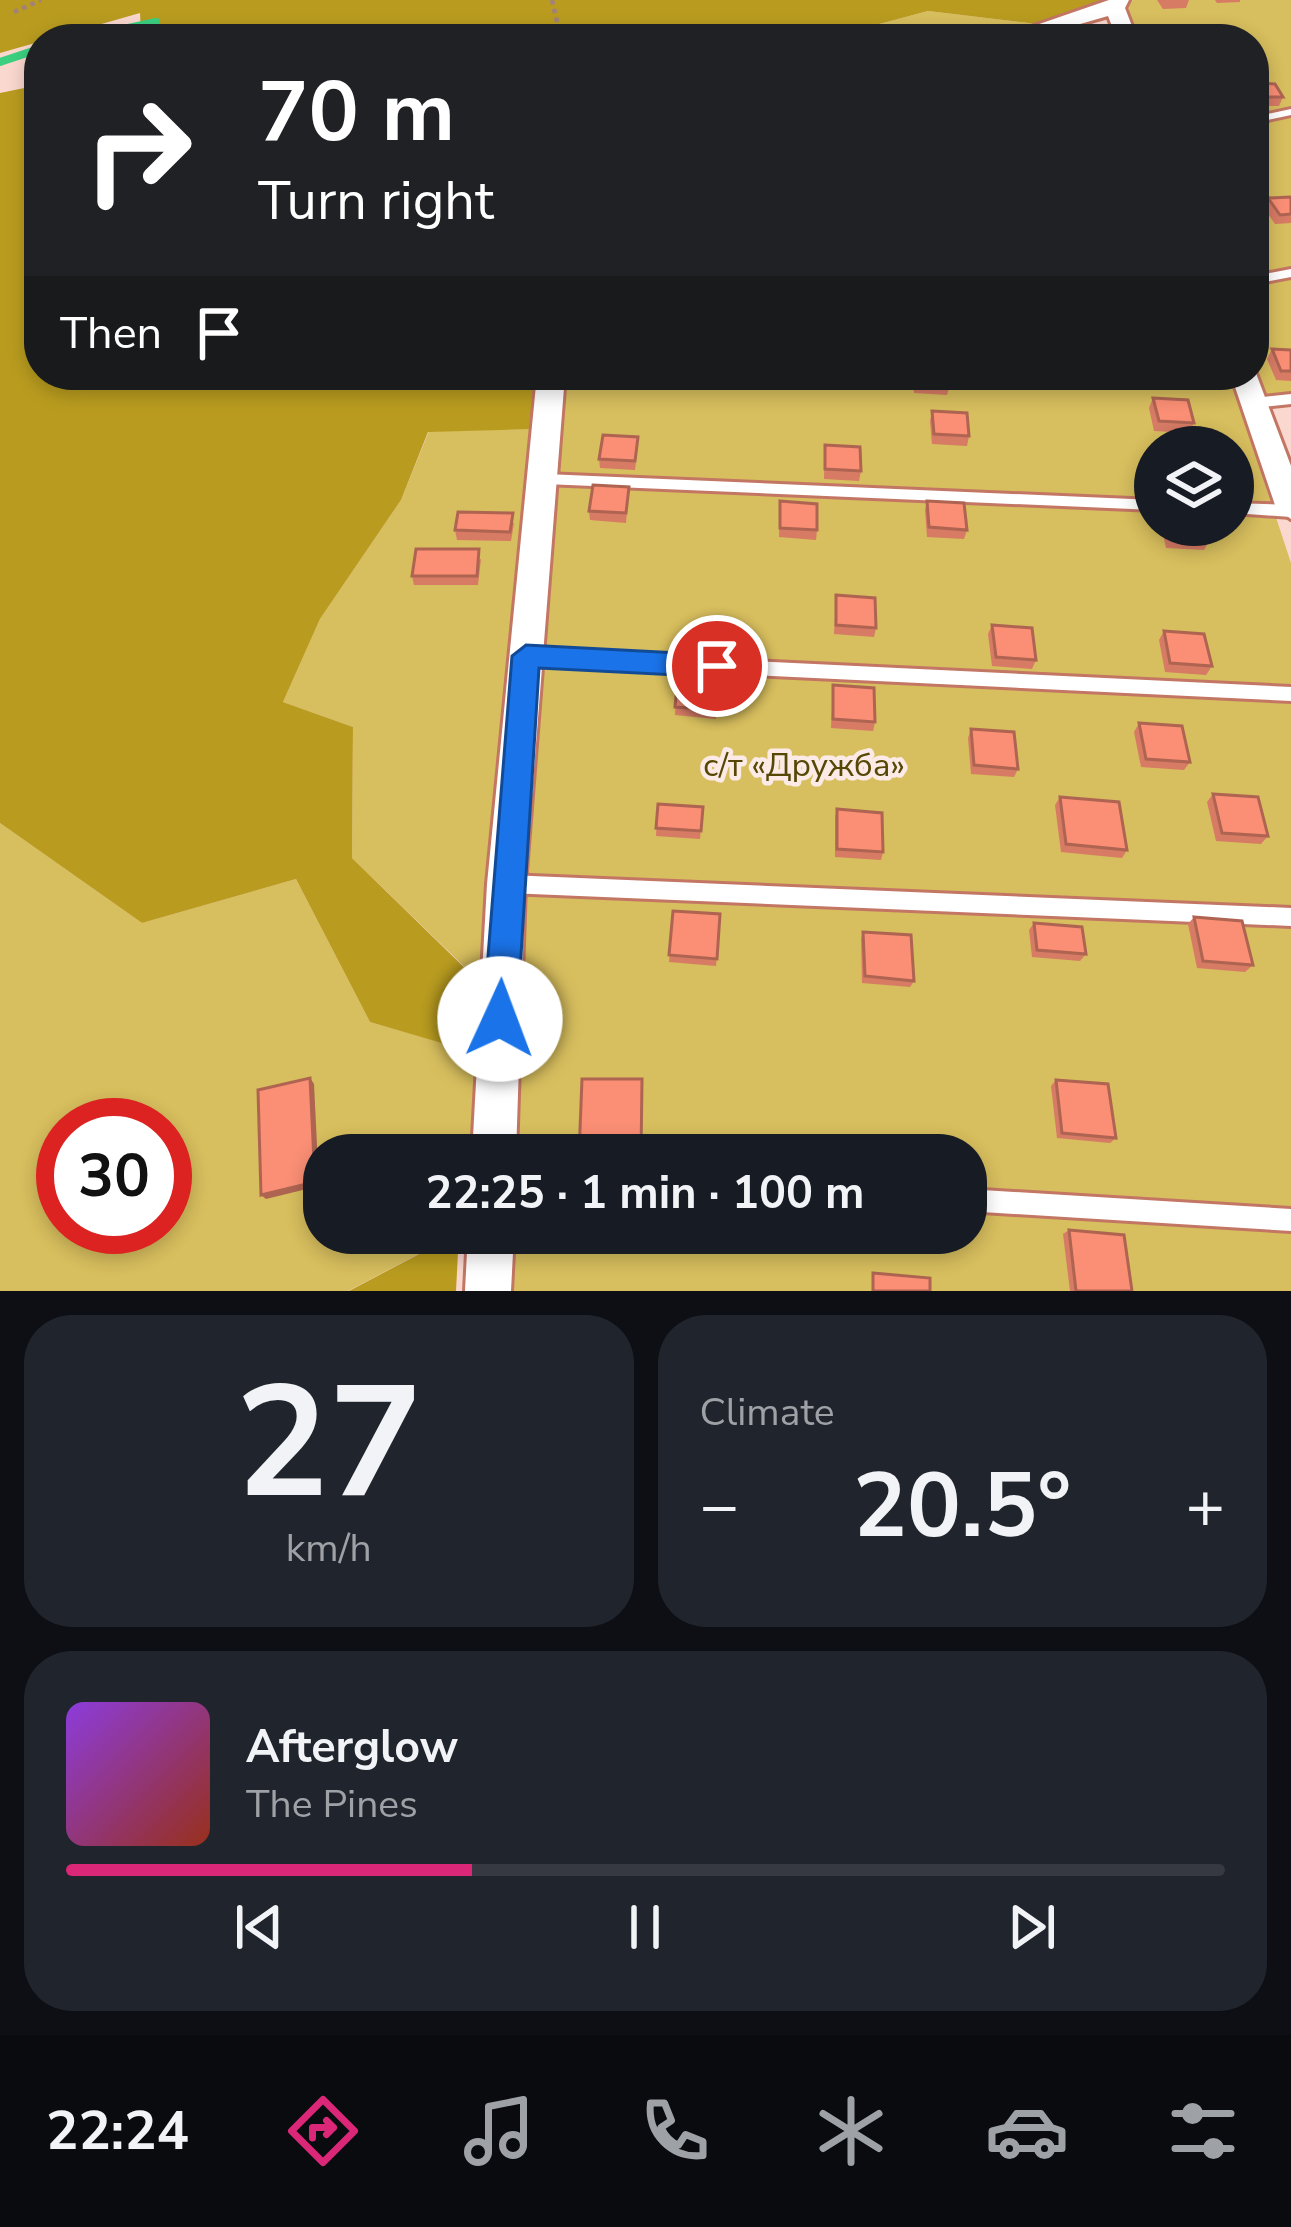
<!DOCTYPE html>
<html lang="en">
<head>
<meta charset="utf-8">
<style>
	body { margin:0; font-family:"Nunito Sans",sans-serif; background:#20242c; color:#f1f3f6; height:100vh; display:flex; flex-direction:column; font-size:45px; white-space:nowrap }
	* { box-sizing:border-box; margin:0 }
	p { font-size:39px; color:#9ea1a6 }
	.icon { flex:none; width:66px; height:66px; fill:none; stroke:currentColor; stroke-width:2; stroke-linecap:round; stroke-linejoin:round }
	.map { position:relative; height:1291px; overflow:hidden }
	.drawer { display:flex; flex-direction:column; gap:24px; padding:24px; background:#0d0f14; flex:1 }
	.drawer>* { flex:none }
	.banner { position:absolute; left:24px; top:24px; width:1245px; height:366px; border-radius:48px; box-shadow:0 6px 18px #0003; background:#202124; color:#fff; overflow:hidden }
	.buttons { position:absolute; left:1134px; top:426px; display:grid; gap:24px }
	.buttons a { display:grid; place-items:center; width:120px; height:120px; border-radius:50%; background:#171b24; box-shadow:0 6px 18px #0003; font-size:60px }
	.speed { position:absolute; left:36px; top:1098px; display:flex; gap:24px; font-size:60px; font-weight:700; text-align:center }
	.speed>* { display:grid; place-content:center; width:156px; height:156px; border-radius:50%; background:#171b24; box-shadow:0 6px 18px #0003; line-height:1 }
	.speed .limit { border:18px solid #d22; background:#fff; color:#111 }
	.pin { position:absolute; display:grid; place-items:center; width:102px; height:102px; color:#fff; margin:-51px; border:6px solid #fff; border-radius:50%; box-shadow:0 3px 12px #0007 }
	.me { position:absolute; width:132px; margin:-66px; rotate:2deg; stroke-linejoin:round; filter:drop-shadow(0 0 9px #0008) }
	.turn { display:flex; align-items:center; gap:42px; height:252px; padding:0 36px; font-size:54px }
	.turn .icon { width:156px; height:156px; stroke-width:2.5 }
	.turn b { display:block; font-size:84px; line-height:102px }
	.then { display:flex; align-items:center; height:114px; padding:0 36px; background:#0003; gap:24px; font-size:45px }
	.big { font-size:90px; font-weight:700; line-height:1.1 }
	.drawer .widget { flex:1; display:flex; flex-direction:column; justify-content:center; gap:18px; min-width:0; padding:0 42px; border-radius:48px; background:#20242c }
	.drawer .dial { align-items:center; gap:0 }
	.dial b { font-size:156px; line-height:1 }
	.song { display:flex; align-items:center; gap:36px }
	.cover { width:144px; height:144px; border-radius:18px; background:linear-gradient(135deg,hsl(270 70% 55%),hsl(10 70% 35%)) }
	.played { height:12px; border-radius:6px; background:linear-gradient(90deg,#db2777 35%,#363941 35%) }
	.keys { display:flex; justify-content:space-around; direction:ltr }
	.heat { display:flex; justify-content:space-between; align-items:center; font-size:66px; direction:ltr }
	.drawer .tiles { flex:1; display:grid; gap:24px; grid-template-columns:1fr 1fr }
	.widget:last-child { grid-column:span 2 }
	.trip { position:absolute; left:303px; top:1134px; width:684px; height:120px; border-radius:48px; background:#171b24; box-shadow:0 6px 18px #0003; font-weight:700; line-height:120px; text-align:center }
	.menu { display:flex; height:192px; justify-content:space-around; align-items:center; background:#090b0e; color:#9ea1a6 }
	.menu .icon { width:84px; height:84px }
	.menu .current { color:#db2777 }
	.menu b { font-size:54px; color:#f1f3f6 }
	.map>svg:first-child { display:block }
	.green { fill:#d7be5e; fill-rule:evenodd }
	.forest { fill:#b99c1f }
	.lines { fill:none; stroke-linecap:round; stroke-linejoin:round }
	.stream { stroke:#3bd080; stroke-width:8 }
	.lane-casing { stroke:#c37663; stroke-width:6 }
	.street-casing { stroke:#c37663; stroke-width:6 }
	.path { stroke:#a18179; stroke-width:4.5; stroke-dasharray:4.5 4.5; stroke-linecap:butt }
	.lane { fill:#fff; fill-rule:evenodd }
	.street { fill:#fff; fill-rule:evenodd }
	.wall { fill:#d77b65 }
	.shaded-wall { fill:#af6452 }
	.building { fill:#fa8f75; stroke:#af6452; stroke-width:3 }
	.route { fill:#1a73e8; stroke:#114b97; stroke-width:3 }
	.labels { text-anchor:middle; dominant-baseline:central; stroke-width:9; stroke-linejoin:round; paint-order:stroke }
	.park-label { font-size:33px; fill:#564705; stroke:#fbeae5 }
</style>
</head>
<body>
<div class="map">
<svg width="1291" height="1291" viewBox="0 0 1291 1291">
	<rect width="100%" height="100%" fill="#fad8cf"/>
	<!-- green -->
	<path class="green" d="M1133 0H1291V393L1266 396 1254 364V39H1135L1123 5Z
		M928 11 1037 24 1050 32 1084 22 1114 32 1117 39H823Z
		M561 375H1229L1291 563V1291H508L475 1233H966V1155H324V1233H459L348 1291H0V823L142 923 296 879 370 1022 476 1052V978L352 858 353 727 283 702 320 619 401 500 429 431 532 429 558 434ZM1155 447H1233V525H1155ZM63 1125H165V1227H63Z"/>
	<!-- forest -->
	<path class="forest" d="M0 0H1105L1037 24 928 11 823 39H133L141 34 140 13 0 53Z
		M39 85V375H536L532 429 428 432 401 500 320 619 283 702 353 727 352 858 476 979V1053L370 1022 296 879 142 923 0 823V93Z
		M459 1233 456 1291H348H349Z"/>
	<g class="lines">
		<!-- stream -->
		<path class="stream" d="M78 39 156 22
			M0 62 39 49"/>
		<defs>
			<path id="lane" d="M1291 109V115L1254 123V117Z
				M1291 269V277L1254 284V276Z
				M1291 394V404L1255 408 1248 403 1255 398Z
				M545 474 1155 500V510L545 484 538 479Z
				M1233 503 1291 505V517L1233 513Z
				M526 650 1291 687V701L526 664 520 662 518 657 520 652Z
				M507 875 1291 908V926L507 893 500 890 497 884 500 878Z
				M966 1189 1291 1209V1231L966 1211Z"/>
			<path id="street" d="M1109 0H1129L1125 8 1137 39H1117L1108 16 1028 39H996Z
				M1254 368 1291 466V519L1276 508 1231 375H1254Z
				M537 375H565L525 884 516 1155H472L487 884Z
				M468 1233H514L511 1291H465Z"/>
		</defs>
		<!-- lane casing -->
		<use href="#lane" class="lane-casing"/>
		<!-- street casing -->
		<use href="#street" class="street-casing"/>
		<!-- path -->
		<path class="path" d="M552 0 561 39
			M14 12 41 0"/>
		<!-- lane -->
		<use href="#lane" class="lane"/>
		<!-- street -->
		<use href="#street" class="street"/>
	</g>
	<!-- wall -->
	<path class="wall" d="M1157 0H1189L1186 8 1163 9Z
		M1215 0H1240V2L1217 3Z
		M1254 83 1283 97 1279 106H1254Z
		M1291 197V223L1275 224 1264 208 1268 198Z
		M1272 349 1291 350V381L1276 380 1267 359Z
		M912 375H949L950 385 947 395 914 393Z
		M1153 398 1194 423 1189 433 1154 431 1149 408Z
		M932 411 969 436 967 446 932 444 930 421Z
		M825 445 861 471 859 481 824 479Z
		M638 446 635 470 600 468 599 459Z
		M629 487 626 523 590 520 589 511Z
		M780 501 817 530 816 540 779 537Z
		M927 501 967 530 964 539 927 537 925 510Z
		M514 523 511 541 457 540 455 530Z
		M1161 525H1205L1209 541 1204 550 1166 548Z
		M481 559 478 585H414L412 576Z
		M836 595 876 628 874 637 834 634Z
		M992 625 1036 660 1032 669 992 666 988 634Z
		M1164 631 1212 666 1206 675 1165 672 1159 640Z
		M833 685 875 722 873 731 831 728Z
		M677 686 718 689 716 719 675 715Z
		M1139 723 1190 762 1184 770 1141 767 1134 732Z
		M971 729 1018 769 1014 777 971 774 968 738Z
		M1213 794 1268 836 1261 844 1216 841 1207 802Z
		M1060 797 1127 850 1122 858 1061 852 1055 805Z
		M658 804 703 807 700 839 656 836Z
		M837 809 883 852 881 860 835 857V817Z
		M673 911 720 914 716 966 669 962Z
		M1194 917 1253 965 1245 972 1197 968 1188 924Z
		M1034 923 1086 954 1080 961 1032 957 1029 930Z
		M863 932 914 981 910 987 862 983 861 939Z
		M1056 1080 1116 1138 1110 1143 1057 1138 1051 1086Z
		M1069 1230 1132 1291H1070L1063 1234Z"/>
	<!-- shaded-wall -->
	<path class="shaded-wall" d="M310 1078 314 1084 319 1186 266 1199 261 1195Z"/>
	<!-- building -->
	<path class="building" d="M1254 83 1275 84 1283 97H1257L1254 92Z
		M1291 197V214L1280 215 1268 198Z
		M1272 349 1291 350V371H1281Z
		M915 375H949L950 385 916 383Z
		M1153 398 1188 400 1194 423 1159 421Z
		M932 411 967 413 969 436 934 434Z
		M603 435 638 437 635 461 599 459Z
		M825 445 860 447 861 471 825 469Z
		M593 485 629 487 626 513 589 511Z
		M780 501 817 504V530L780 528Z
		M927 501 964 503 967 530 929 527Z
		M458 512 513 513 510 532 455 530Z
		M1168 525H1205L1209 541 1171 539Z
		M416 549H479L477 576H412Z
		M836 595 875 598 876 628 836 625Z
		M992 625 1032 628 1036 660 996 657Z
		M1164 631 1204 634 1212 666 1170 663Z
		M833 685 874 688 875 722 833 719Z
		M677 686 718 689 717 710 675 707Z
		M1139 723 1182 726 1190 762 1146 759Z
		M971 729 1014 732 1018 769 974 765Z
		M1213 794 1258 797 1268 836 1222 833Z
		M1060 797 1119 802 1127 850 1066 844Z
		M658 804 703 807 701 831 656 828Z
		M837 809 882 813 883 852 837 849Z
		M673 911 720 914 717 959 669 955Z
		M1194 917 1242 921 1253 965 1203 961Z
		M1034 923 1082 927 1086 954 1037 950Z
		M863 932 911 935 914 981 865 976Z
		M310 1078 315 1182 261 1195 258 1090Z
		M582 1079H642L641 1155H579Z
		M1056 1080 1108 1084 1116 1138 1062 1133Z
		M867 1140 920 1144 921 1155H867Z
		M1069 1230 1124 1235 1132 1291H1076Z
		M873 1273 930 1278V1291H873Z"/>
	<!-- route -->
	<path class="route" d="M526 645 717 655 731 666 717 677 539 668 517 1019 512 1031 500 1036 488 1031 483 1019 512 656Z"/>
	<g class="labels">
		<!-- park labels -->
		<g class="park-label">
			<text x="804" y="765">с/т «Дружба»</text>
		</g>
	</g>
</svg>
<div class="buttons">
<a><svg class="icon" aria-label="layers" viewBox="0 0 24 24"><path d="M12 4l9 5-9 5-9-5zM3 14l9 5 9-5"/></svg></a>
</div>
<div class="speed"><div class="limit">30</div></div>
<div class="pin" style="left:717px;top:666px;background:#d93025"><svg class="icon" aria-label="arrive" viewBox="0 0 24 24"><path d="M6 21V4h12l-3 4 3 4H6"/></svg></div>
<svg class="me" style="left:500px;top:1019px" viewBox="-20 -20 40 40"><circle r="19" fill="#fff"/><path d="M0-13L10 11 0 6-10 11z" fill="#1a73e8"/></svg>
<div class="trip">22:25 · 1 min · 100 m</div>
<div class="banner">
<div class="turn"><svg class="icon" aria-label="right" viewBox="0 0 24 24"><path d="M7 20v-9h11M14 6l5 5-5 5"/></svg><div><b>70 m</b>Turn right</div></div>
<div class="then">Then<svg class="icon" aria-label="arrive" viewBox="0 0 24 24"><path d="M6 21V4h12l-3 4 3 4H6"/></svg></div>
</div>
</div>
<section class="drawer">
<div class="tiles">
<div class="widget dial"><b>27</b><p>km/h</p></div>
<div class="widget"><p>Climate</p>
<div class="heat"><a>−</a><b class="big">20.5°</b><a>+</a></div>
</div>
<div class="widget">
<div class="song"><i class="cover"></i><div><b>Afterglow</b><p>The Pines</p></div></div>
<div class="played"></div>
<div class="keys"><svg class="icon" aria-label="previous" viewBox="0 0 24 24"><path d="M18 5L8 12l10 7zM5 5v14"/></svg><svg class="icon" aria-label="pause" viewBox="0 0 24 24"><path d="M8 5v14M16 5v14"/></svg><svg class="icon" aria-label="next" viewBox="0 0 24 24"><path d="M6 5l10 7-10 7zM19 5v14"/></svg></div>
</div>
</div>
</section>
<nav class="menu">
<b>22:24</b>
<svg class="icon current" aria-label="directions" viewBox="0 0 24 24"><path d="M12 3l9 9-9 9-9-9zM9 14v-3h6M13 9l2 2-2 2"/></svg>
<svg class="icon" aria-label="music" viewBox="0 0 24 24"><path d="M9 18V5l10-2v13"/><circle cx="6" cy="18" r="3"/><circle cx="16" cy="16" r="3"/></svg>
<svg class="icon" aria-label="phone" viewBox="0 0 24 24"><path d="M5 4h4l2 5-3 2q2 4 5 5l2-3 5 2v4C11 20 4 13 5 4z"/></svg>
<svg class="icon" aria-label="climate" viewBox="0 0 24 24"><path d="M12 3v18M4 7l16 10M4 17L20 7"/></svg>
<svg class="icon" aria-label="car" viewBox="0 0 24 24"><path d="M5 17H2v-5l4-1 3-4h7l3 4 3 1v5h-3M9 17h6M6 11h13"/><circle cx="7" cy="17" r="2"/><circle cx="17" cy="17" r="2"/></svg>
<svg class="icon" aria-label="filters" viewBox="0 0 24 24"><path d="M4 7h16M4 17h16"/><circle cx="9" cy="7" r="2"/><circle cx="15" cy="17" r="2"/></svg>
</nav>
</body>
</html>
